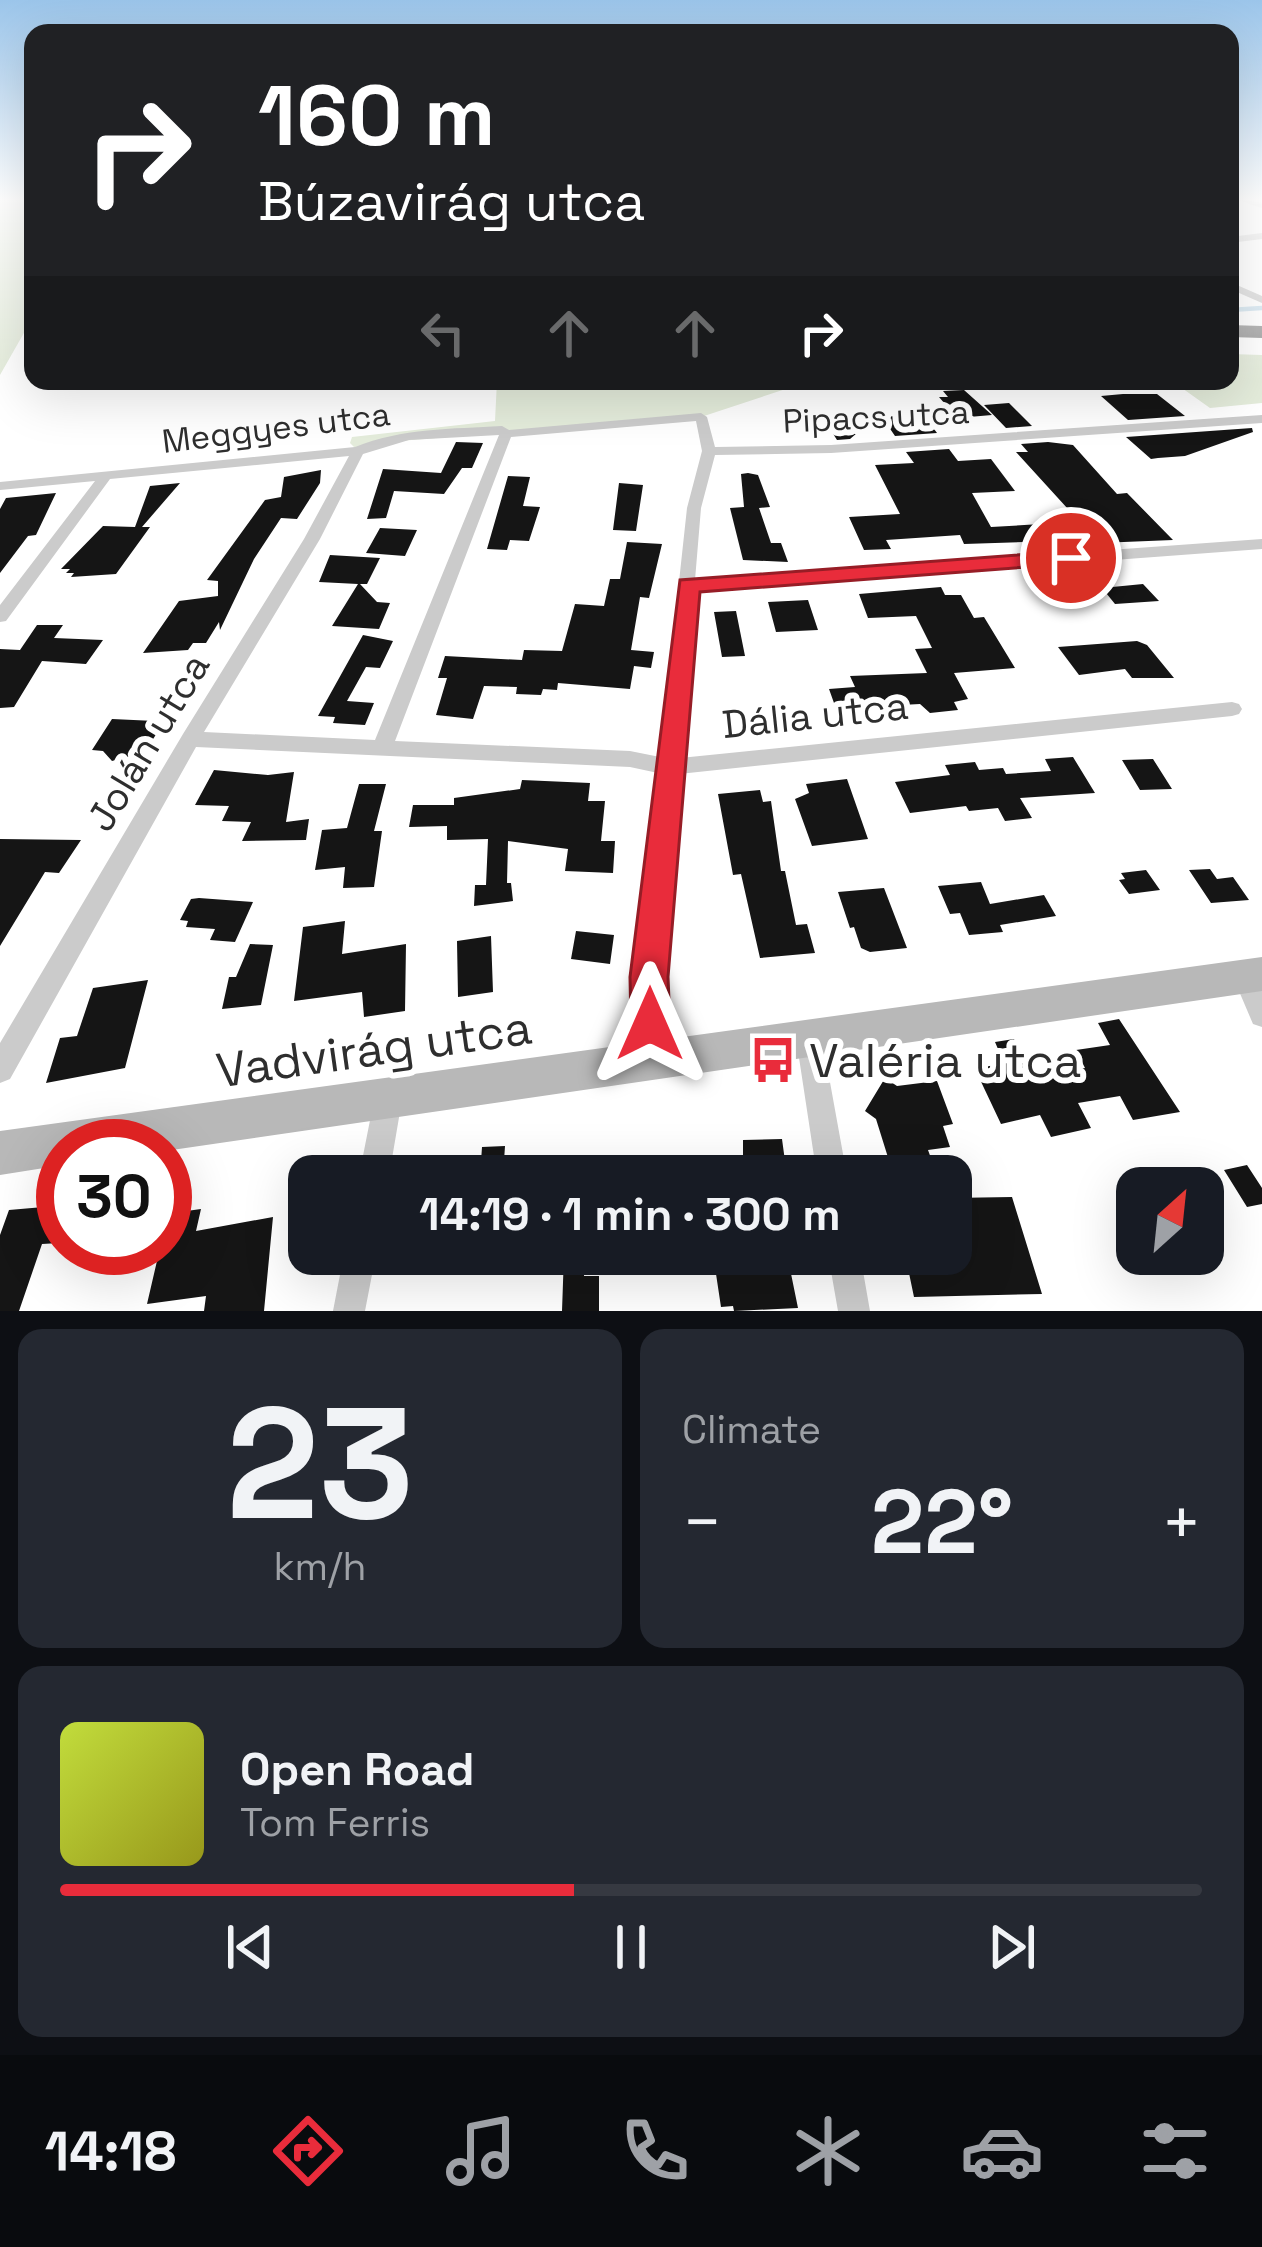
<!DOCTYPE html>
<html lang="en">
<head>
<meta charset="utf-8">
<style>
	body { margin:0; font-family:"Space Grotesk",sans-serif; background:#242831; color:#f1f3f6; height:100vh; display:flex; flex-direction:column; font-size:45px; white-space:nowrap }
	* { box-sizing:border-box; margin:0 }
	p { font-size:39px; color:#9ea1a6 }
	.icon { flex:none; width:66px; height:66px; fill:none; stroke:currentColor; stroke-width:2; stroke-linecap:round; stroke-linejoin:round }
	.map { position:relative; height:1311px; overflow:hidden }
	.sheet { display:flex; flex-direction:column; gap:18px; padding:18px; background:#0d0f14; flex:1 }
	.sheet>* { flex:none }
	.hud { position:absolute; left:24px; top:24px; width:1215px; height:366px; border-radius:24px; box-shadow:0 12px 48px #0002; background:#202124; color:#fff; overflow:hidden }
	.needle { width:78px; rotate:27deg }
	.tools { position:absolute; left:1116px; top:1167px; display:grid; gap:24px }
	.tools a { display:grid; place-items:center; width:108px; height:108px; border-radius:24px; background:#171b24; box-shadow:0 12px 48px #0002; font-size:60px }
	.speed { position:absolute; left:36px; top:1119px; display:flex; gap:24px; font-size:60px; font-weight:700; text-align:center }
	.speed>* { display:grid; place-content:center; width:156px; height:156px; border-radius:50%; background:#171b24; box-shadow:0 12px 48px #0002; line-height:1 }
	.speed .limit { border:18px solid #d22; background:#fff; color:#111 }
	.pin { position:absolute; display:grid; place-items:center; width:102px; height:102px; color:#fff; margin:-51px; border:6px solid #fff; border-radius:50%; box-shadow:0 3px 12px #0007 }
	.me { position:absolute; width:132px; margin:-66px; rotate:0deg; stroke-linejoin:round; filter:drop-shadow(0 0 9px #0008) }
	.turn { display:flex; align-items:center; gap:42px; height:252px; padding:0 36px; font-size:54px }
	.turn .icon { width:156px; height:156px; stroke-width:2.5 }
	.turn b { display:block; font-size:84px; line-height:102px }
	.lanes { display:flex; align-items:center; height:114px; padding:0 36px; background:#0003; justify-content:center; gap:60px; direction:ltr }
	.lanes .off { opacity:.35 }
	.big { font-size:90px; font-weight:700; line-height:1.1 }
	.sheet .tile { flex:1; display:flex; flex-direction:column; justify-content:center; gap:18px; min-width:0; padding:0 42px; border-radius:24px; background:#242831 }
	.sheet .dial { align-items:center; gap:0 }
	.dial b { font-size:156px; line-height:1 }
	.song { display:flex; align-items:center; gap:36px }
	.cover { width:144px; height:144px; border-radius:18px; background:linear-gradient(135deg,hsl(70 70% 55%),hsl(60 70% 35%)) }
	.played { height:12px; border-radius:6px; background:linear-gradient(90deg,#e92c3b 45%,#363941 45%) }
	.keys { display:flex; justify-content:space-around; direction:ltr }
	.heat { display:flex; justify-content:space-between; align-items:center; font-size:66px; direction:ltr }
	.sheet .tiles { flex:1; display:grid; gap:18px; grid-template-columns:1fr 1fr }
	.tile:last-child { grid-column:span 2 }
	.trip { position:absolute; left:288px; top:1155px; width:684px; height:120px; border-radius:24px; background:#171b24; box-shadow:0 12px 48px #0002; font-weight:700; line-height:120px; text-align:center }
	.dock { display:flex; height:192px; justify-content:space-around; align-items:center; background:#090b0e; color:#9ea1a6 }
	.dock .icon { width:84px; height:84px }
	.dock .current { color:#e92c3b }
	.dock b { font-size:54px; color:#f1f3f6 }
	.map>svg:first-child { display:block }
	.green { fill:#e4ecdb }
	.lines { fill:none; stroke-linecap:round; stroke-linejoin:round }
	.stream { stroke:#c7deec; stroke-width:4.5 }
	.building { fill:#151515 }
	.street { fill:#cbcbcb; fill-rule:evenodd }
	.secondary { fill:#b8b8b8; fill-rule:evenodd }
	.highway { fill:#959595; fill-rule:evenodd }
	.route { fill:#e92c3b; stroke:#971d26; stroke-width:3 }
	.labels { text-anchor:middle; dominant-baseline:central; stroke-width:12; stroke-linejoin:round; paint-order:stroke }
	.far-street-label { font-size:33px; fill:#2e2e2e; stroke:#fff }
	.street-label { font-size:39px; fill:#2e2e2e; stroke:#fff }
	.near-street-label { font-size:48px; fill:#2e2e2e; stroke:#fff }
	.near-poi-label { font-size:48px; fill:#2e2e2e; stroke:#fff; text-anchor:start }
</style>
</head>
<body>
<div class="map">
<svg width="1262" height="1311" viewBox="0 0 1262 1311">
	<rect width="100%" height="100%" fill="#fff"/>
	<!-- green -->
	<path class="green" d="M0 199H33V317L0 375Z
		M1230 354 1262 355V403L1210 408 1172 381H1230Z
		M497 381H810L701 417 374 443 358 451 350 443 352 437 495 421Z"/>
	<g class="lines">
		<!-- stream -->
		<path class="stream" d="M1230 310 1262 308"/>
	</g>
	<!-- building -->
	<path class="building" d="M964 390 992 415 957 418 939 397H948L943 391Z
		M1123 394H1157L1185 416 1128 420 1101 396Z
		M1009 403 1032 426 1006 428 984 405Z
		M923 414 937 433 895 436 882 417Z
		M878 415 850 439 837 440 822 416Z
		M1252 428 1253 432 1185 456 1158 458 1151 459 1126 437Z
		M456 442 483 443 472 468H462L444 494 394 491 386 518 367 519 383 469 441 473Z
		M1048 442 1073 445 1117 494 1127 493 1173 540 1099 543 1016 452H1028L1021 444Z
		M949 449 958 461 991 459 1015 491 972 493 991 527 1041 524 1054 541 964 544 960 535 886 540 891 549 864 550 849 517 900 514 875 465 914 463 906 452Z
		M321 470 320 483 297 519 281 518 254 559 220 630 219 622 206 643H193L188 650 143 653 179 601 218 596V581L207 580 265 500 281 497 284 477Z
		M748 473 758 475 770 507 759 508 771 543H781L788 562 743 560 730 508 744 507 741 474Z
		M508 476 530 477 523 506 540 507 529 541 510 540 507 550 487 549Z
		M180 483 142 527H150L116 574 71 577 74 573H66L70 569H61L103 526 135 527 150 486Z
		M619 483 643 485 636 531 613 530Z
		M56 493 36 535 28 536 0 573V509L6 498Z
		M380 528 417 530 405 556 366 553Z
		M627 542 662 544 649 598 640 597 631 650 654 652 651 668 634 666 630 689 558 683 557 690 543 689 541 695 516 694 517 687 484 686 473 719 436 715 447 678H438L445 656 522 660 524 650 562 651 575 604 604 606 610 579H620Z
		M330 555 380 558 367 584H360L377 602 390 603 379 629 332 626 358 584 319 582Z
		M1143 584 1159 601 1115 604 1102 588Z
		M941 587 945 595H961L974 618 984 617 1015 668 954 673 968 699 954 702 958 710 930 713 920 704 864 707 867 715 839 717 829 689 855 687 850 676 927 673 915 649 932 648 916 616 868 618 859 594Z
		M808 600 818 630 776 632 768 602Z
		M736 611 745 656 722 657 714 612Z
		M37 625H63L54 638 103 640 86 664 42 661 14 707 0 708V649L20 650Z
		M363 635 393 641 380 668 366 667 347 701 374 703 365 725 333 723 335 717 318 716Z
		M1137 641 1147 645 1174 678H1132L1125 669 1079 675 1058 647Z
		M112 719 155 721 151 728H160L145 752 112 761 103 751 92 750Z
		M1073 757 1095 793 1020 798 1032 818 1005 821 998 808 969 811 966 806 910 813 895 782 950 775 945 765 975 762 979 770 1003 768 1006 774 1051 771 1045 759Z
		M1153 759 1172 789 1140 790 1122 760Z
		M214 770 268 775 294 772 286 822 309 819 306 840 242 841 251 822 222 821 229 806 195 805Z
		M847 779 868 839 812 846 795 799 809 793 806 784Z
		M522 780 590 783 588 801H605L601 841H615L613 873 565 871 568 849 508 841 507 883H511L513 901 474 906 475 885H486L488 839 447 840V826L409 827 413 805H454V798L520 789Z
		M359 784H386L374 831H382L374 887 343 888 345 867 315 870 322 830 347 828Z
		M760 790 763 802 771 801 781 871H785L796 925 807 924 815 953 760 958 741 874 733 875 718 794Z
		M0 839 81 840 59 873 45 872 0 946Z
		M1210 869 1217 879 1233 877 1249 900 1211 903 1189 870Z
		M1146 870 1160 890 1129 894 1119 880 1125 879 1121 873Z
		M981 882 990 904 1044 895 1056 916 1000 925 1003 932 969 935 960 913 950 914 938 886Z
		M884 888 907 948 870 952 861 948 854 927 850 928 838 892Z
		M191 899 199 898 253 902 235 942 210 940 215 929 186 927 188 921 180 920Z
		M345 921 342 954 406 944 405 1011 364 1017 362 992 294 1001 303 927Z
		M576 931 614 935 610 964 571 959Z
		M491 936 493 992 458 997 457 941Z
		M250 944 273 945 261 1005 222 1009 229 977H236Z
		M148 980 125 1068 46 1083 60 1038 77 1036 93 988Z
		M1119 1019 1180 1112 1133 1120 1120 1096 1078 1103 1091 1128 1051 1137 1040 1115 1001 1124 975 1069 1004 1063 995 1042 1014 1039 1034 1079 1085 1068 1076 1050 1110 1045 1098 1023Z
		M885 1078 897 1086 937 1081 953 1124 943 1126 950 1147 928 1150 932 1161 891 1167 876 1119 865 1111Z
		M782 1139 787 1176H728L727 1156 743 1155V1140Z
		M505 1146 503 1176H480L482 1147Z
		M1247 1165 1262 1188V1204L1247 1207 1224 1170Z
		M1012 1197 1042 1294 914 1297 905 1254H951V1198Z
		M55 1206 63 1208 59 1243 42 1244 19 1311H0V1235L9 1210Z
		M201 1209 196 1231 273 1217 264 1311H204L206 1296 147 1304 160 1248H165V1214Z
		M564 1254H585L584 1276H599V1311H562Z
		M713 1254H787L798 1308 734 1311 733 1306 721 1307Z"/>
	<g class="lines">
		<!-- street -->
		<path class="street" d="M1240 199 1262 203V208L1241 201Z
			M1262 233V239L1230 243V237Z
			M1230 282 1262 296V303L1230 289Z
			M701 413 707 417 715 447 831 445 1262 415V423L831 453 715 455 701 508 695 580 1262 539V549L694 591 680 758 1232 702 1239 704 1242 709 1239 714 1232 716 679 774C672 854 659 935 663 1015 664 1034 676 1052 668 1069L659 1073 650 1069 637 1024 636 977 658 773 630 767 196 747 10 1079 0 1083V1043L183 734 304 539 349 456 110 479 6 621 0 622V605L95 481 0 490V482L355 447C402 428 452 429 502 426L509 430ZM696 421 702 451 687 508 660 757 630 751 395 741 511 437ZM499 435 375 740 204 732 320 539 363 454 409 440Z
			M1246 965 1255 969 1262 985V1027L1253 1024 1233 977 1237 969Z
			M809 1025 818 1029 822 1038 847 1176H817L796 1038 800 1029Z
			M388 1086 398 1090 402 1100 389 1176H359L374 1100 378 1090Z
			M344 1254H376L365 1311H333Z
			M828 1254H860L870 1311H838Z"/>
		<!-- secondary -->
		<path class="secondary" d="M1262 957V991L165 1151V1146H63V1165L0 1175V1131Z"/>
		<!-- highway -->
		<path class="highway" d="M1230 325 1262 326V338L1230 337Z"/>
	</g>
	<!-- sky -->
	<linearGradient id="sky" x2="0" y2="1"><stop stop-color="#9bc5ea"/><stop offset="0.52" stop-color="#fff"/><stop offset="1" stop-color="#fff" stop-opacity="0"/></linearGradient>
	<rect width="1262" height="383" fill="url(#sky)"/>
	<!-- route -->
	<path class="route" d="M1071 551 1083 558 1079 563 700 592 668 977 670 1024 664 1038 650 1043 636 1038 631 1024 630 977 680 580Z"/>
	<!-- icons -->
	<defs>
		<symbol id="bus-bare" viewBox="-9 -9 18 18"><path d="M-5-6H5V4H4V6H2V4H-2V6H-4V4H-5ZM-3.5-4V0h7V-4ZM-3.5 1.2v1.5H-2V1.2ZM2 1.2v1.5H3.5V1.2Z" fill="#e92c3b" stroke="#fff" stroke-width="2.5" paint-order="stroke"/></symbol>
	</defs>
	<g fill-rule="evenodd">
		<use href="#bus-bare" x="740" y="1027" width="66" height="66"/>
	</g>
	<g class="labels">
		<!-- far-street labels -->
		<g class="far-street-label">
			<text transform="translate(876 417) rotate(-3)">Pipacs utca</text>
			<text transform="translate(276 428) rotate(-7)">Meggyes utca</text>
		</g>
		<!-- street labels -->
		<g class="street-label">
			<text transform="translate(815 715) rotate(-6)">Dália utca</text>
			<text transform="translate(148 742) rotate(-59)">Jolán utca</text>
		</g>
		<!-- near-street labels -->
		<g class="near-street-label">
			<text transform="translate(374 1049) rotate(-8)">Vadvirág utca</text>
		</g>
		<!-- near-poi labels -->
		<g class="near-poi-label">
			<text x="809" y="1060">Valéria utca</text>
		</g>
	</g>
</svg>
<div class="tools">
<a><svg class="needle" viewBox="-14 -14 28 28"><path d="M0-13l5 13h-10z" fill="#e53935"/><path d="M0 13l5-13h-10z" fill="#9ea1a6"/></svg></a>
</div>
<div class="speed"><div class="limit">30</div></div>
<div class="pin" style="left:1071px;top:558px;background:#d93025"><svg class="icon" aria-label="arrive" viewBox="0 0 24 24"><path d="M6 21V4h12l-3 4 3 4H6"/></svg></div>
<svg class="me" style="left:650px;top:1024px" viewBox="-20 -20 40 40"><path d="M0-17L14 15 0 8-14 15z" fill="#e92c3b" stroke="#fff" stroke-width="4"/></svg>
<div class="trip">14:19 · 1 min · 300 m</div>
<div class="hud">
<div class="turn"><svg class="icon" aria-label="right" viewBox="0 0 24 24"><path d="M7 20v-9h11M14 6l5 5-5 5"/></svg><div><b>160 m</b>Búzavirág utca</div></div>
<div class="lanes"><svg class="icon off" aria-label="left" viewBox="0 0 24 24"><path d="M17 20v-9H6M10 6l-5 5 5 5"/></svg><svg class="icon off" aria-label="ahead" viewBox="0 0 24 24"><path d="M12 20V5M6 11l6-6 6 6"/></svg><svg class="icon off" aria-label="ahead" viewBox="0 0 24 24"><path d="M12 20V5M6 11l6-6 6 6"/></svg><svg class="icon" aria-label="right" viewBox="0 0 24 24"><path d="M7 20v-9h11M14 6l5 5-5 5"/></svg></div>
</div>
</div>
<section class="sheet">
<div class="tiles">
<div class="tile dial"><b>23</b><p>km/h</p></div>
<div class="tile"><p>Climate</p>
<div class="heat"><a>−</a><b class="big">22°</b><a>+</a></div>
</div>
<div class="tile">
<div class="song"><i class="cover"></i><div><b>Open Road</b><p>Tom Ferris</p></div></div>
<div class="played"></div>
<div class="keys"><svg class="icon" aria-label="previous" viewBox="0 0 24 24"><path d="M18 5L8 12l10 7zM5 5v14"/></svg><svg class="icon" aria-label="pause" viewBox="0 0 24 24"><path d="M8 5v14M16 5v14"/></svg><svg class="icon" aria-label="next" viewBox="0 0 24 24"><path d="M6 5l10 7-10 7zM19 5v14"/></svg></div>
</div>
</div>
</section>
<nav class="dock">
<b>14:18</b>
<svg class="icon current" aria-label="directions" viewBox="0 0 24 24"><path d="M12 3l9 9-9 9-9-9zM9 14v-3h6M13 9l2 2-2 2"/></svg>
<svg class="icon" aria-label="music" viewBox="0 0 24 24"><path d="M9 18V5l10-2v13"/><circle cx="6" cy="18" r="3"/><circle cx="16" cy="16" r="3"/></svg>
<svg class="icon" aria-label="phone" viewBox="0 0 24 24"><path d="M5 4h4l2 5-3 2q2 4 5 5l2-3 5 2v4C11 20 4 13 5 4z"/></svg>
<svg class="icon" aria-label="climate" viewBox="0 0 24 24"><path d="M12 3v18M4 7l16 10M4 17L20 7"/></svg>
<svg class="icon" aria-label="car" viewBox="0 0 24 24"><path d="M5 17H2v-5l4-1 3-4h7l3 4 3 1v5h-3M9 17h6M6 11h13"/><circle cx="7" cy="17" r="2"/><circle cx="17" cy="17" r="2"/></svg>
<svg class="icon" aria-label="filters" viewBox="0 0 24 24"><path d="M4 7h16M4 17h16"/><circle cx="9" cy="7" r="2"/><circle cx="15" cy="17" r="2"/></svg>
</nav>
</body>
</html>
